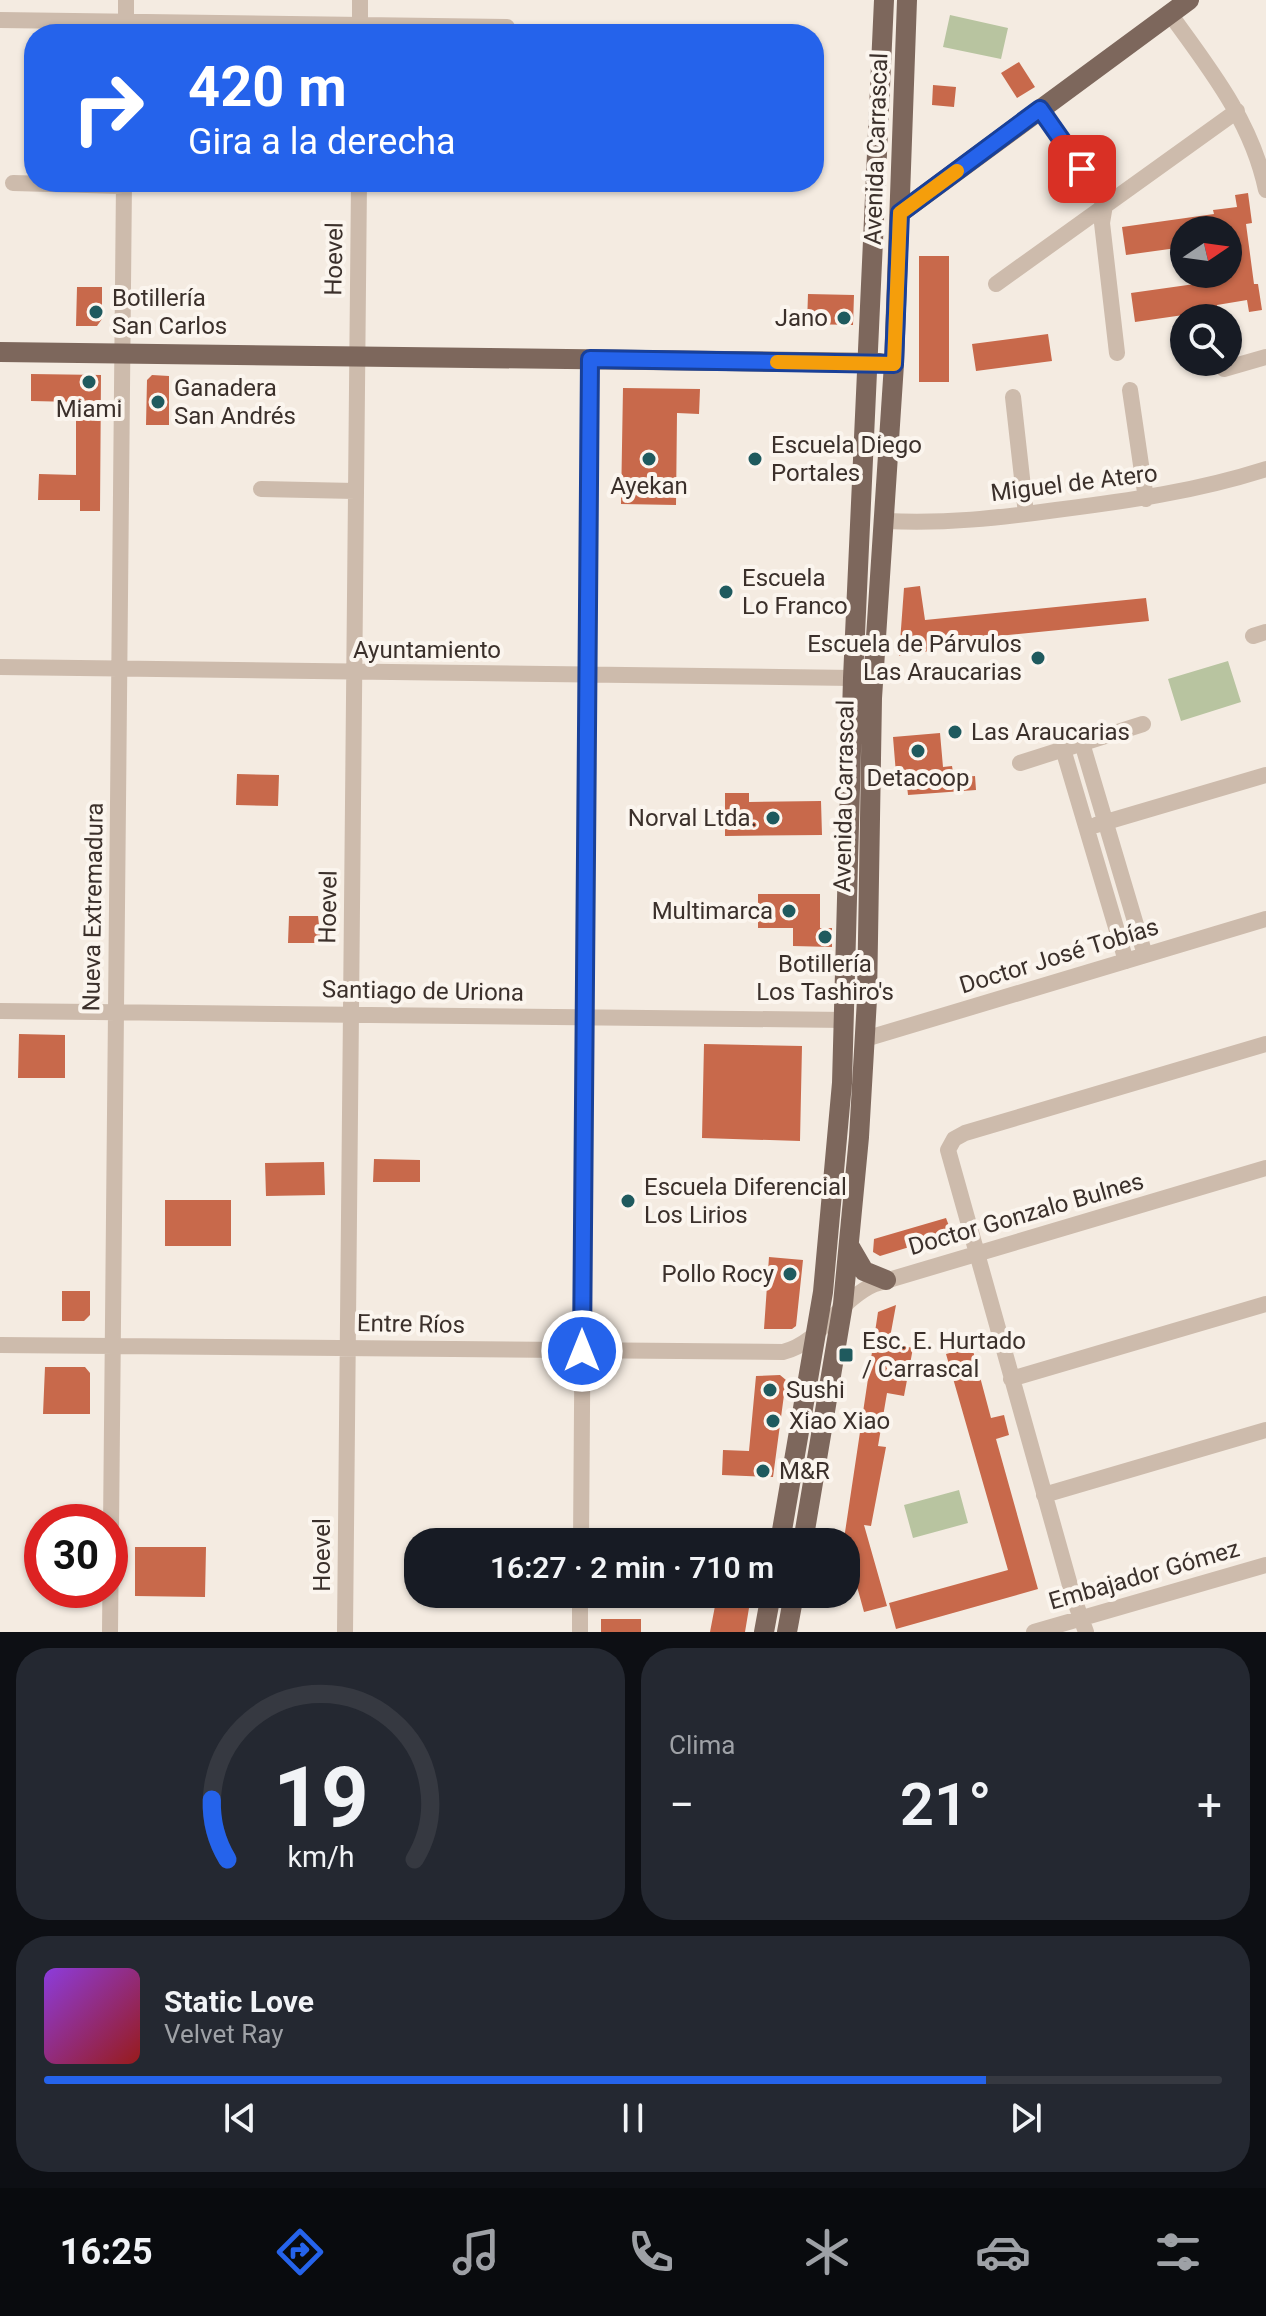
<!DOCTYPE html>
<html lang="es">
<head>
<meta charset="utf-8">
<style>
	body { margin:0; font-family:Roboto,sans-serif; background:#242831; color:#f1f3f6; height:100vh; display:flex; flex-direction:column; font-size:30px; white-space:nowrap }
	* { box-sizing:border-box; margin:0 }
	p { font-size:26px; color:#9ea1a6 }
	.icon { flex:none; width:44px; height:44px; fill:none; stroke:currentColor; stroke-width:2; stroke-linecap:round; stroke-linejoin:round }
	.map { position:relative; height:1632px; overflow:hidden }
	.side { display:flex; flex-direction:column; gap:16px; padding:16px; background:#0d0f14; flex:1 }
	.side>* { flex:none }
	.guide { position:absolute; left:24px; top:24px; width:800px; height:168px; border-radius:32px; box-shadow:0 2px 6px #0004; background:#2563eb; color:#fff; overflow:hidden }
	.needle { width:52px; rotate:77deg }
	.fabs { position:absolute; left:1170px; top:216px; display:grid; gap:16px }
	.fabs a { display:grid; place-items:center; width:72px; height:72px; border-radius:50%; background:#171b24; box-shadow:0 2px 6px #0004; font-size:40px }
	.speed { position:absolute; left:24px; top:1504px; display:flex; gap:16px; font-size:40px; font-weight:700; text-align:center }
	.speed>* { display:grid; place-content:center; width:104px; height:104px; border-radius:50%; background:#171b24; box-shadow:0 2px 6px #0004; line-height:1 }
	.speed .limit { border:12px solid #d22; background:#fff; color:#111 }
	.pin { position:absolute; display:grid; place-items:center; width:68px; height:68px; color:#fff; margin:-34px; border-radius:16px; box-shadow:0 4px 12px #0006 }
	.me { position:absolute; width:88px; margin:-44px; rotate:0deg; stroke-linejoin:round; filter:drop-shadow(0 0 6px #0008) }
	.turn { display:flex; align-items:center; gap:28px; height:168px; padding:0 32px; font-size:36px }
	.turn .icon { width:104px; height:104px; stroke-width:2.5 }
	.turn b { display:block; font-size:56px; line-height:68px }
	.big { font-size:60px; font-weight:600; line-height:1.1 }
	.side .tile { flex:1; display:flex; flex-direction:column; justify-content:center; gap:12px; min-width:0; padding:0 28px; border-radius:32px; background:#242831 }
	.side .dial { align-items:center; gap:0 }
	.dial svg { height:208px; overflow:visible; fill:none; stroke:#363941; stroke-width:7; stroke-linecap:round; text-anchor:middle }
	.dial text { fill:#f1f3f6; stroke:none }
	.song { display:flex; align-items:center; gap:24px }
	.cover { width:96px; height:96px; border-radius:12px; background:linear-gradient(135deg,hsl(270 70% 55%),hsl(0 70% 35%)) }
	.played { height:8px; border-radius:4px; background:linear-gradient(90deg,#2563eb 80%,#363941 80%) }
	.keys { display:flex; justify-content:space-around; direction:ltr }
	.heat { display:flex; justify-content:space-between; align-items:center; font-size:44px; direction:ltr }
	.side .tiles { flex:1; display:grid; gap:16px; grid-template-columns:1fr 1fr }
	.tile:last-child { grid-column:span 2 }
	.trip { position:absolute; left:404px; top:1528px; width:456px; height:80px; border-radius:32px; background:#171b24; box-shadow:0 2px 6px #0004; font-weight:600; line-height:80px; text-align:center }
	.tabs { display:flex; height:128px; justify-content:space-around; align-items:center; background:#090b0e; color:#9ea1a6 }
	.tabs .icon { width:56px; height:56px }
	.tabs .active { color:#2563eb }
	.tabs b { font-size:36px; color:#f1f3f6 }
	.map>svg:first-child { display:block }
	.green { fill:#b8c4a0 }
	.building { fill:#c8694b }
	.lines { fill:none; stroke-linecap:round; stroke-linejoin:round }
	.minor { stroke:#cdbbac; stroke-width:16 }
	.major { stroke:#7d675c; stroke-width:20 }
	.route-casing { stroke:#184099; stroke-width:20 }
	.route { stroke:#2563eb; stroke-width:14 }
	.slow { stroke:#f59e0b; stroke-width:14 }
	.poi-dot { fill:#1f5a5e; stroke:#fbf5ee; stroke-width:3 }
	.labels { text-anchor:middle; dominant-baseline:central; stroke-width:8; stroke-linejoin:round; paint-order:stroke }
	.street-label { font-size:24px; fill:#3b302b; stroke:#fbf5ee }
	.poi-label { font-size:24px; fill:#3b302b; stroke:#fbf5ee; text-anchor:start }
</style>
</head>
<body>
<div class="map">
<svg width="1266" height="1632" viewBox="0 0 1266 1632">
	<rect width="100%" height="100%" fill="#f4ebe1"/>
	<!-- green -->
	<path class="green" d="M950 15 1008 28 1001 59 943 47Z
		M1228 661 1241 702 1181 721 1168 679Z
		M959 1490 968 1523 913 1538 904 1505Z"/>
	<!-- building -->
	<path class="building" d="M1019 62 1035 87 1017 98 1001 73Z
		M933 85 956 87 954 107 932 105Z
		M1248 193 1252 223 1246 224 1254 284H1258L1262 310 1249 312 1247 300 1217 305 1218 310 1135 322 1131 293 1223 280 1222 274H1228V230H1184V247L1126 255 1122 227 1214 214 1213 210 1237 207 1235 195Z
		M919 256H949V382H919Z
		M77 287H102V319L97 326H76Z
		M808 294 854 295 853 325 807 324Z
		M1048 334 1052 361 976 371 972 344Z
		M31 374 101 375 100 511H80V500H38L39 474 76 475V402L31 401Z
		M152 375 169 376V425H146L147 380Z
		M623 388 700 389 699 414 677 413 676 505 621 504Z
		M920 586 925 620 1146 598 1149 621 929 643 930 651 899 656 904 588Z
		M940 733 943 767 952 766 954 778 975 776 976 790 908 795 907 786H897L893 737Z
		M237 774 279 775 278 806 236 805Z
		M725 793H749V802L821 801 822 835 725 836Z
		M758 894H820V928H832V947L793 946V928H758Z
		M289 916H318L321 943H288Z
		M19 1034 65 1035V1078H18Z
		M704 1044 802 1046 800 1141 702 1138Z
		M374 1159 420 1160V1182H373Z
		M324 1162 325 1195 266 1196 265 1163Z
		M165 1200H231V1246H165Z
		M946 1218 952 1234 880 1256 873 1252 874 1239Z
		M769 1257 803 1260 796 1326 792 1329H764Z
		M62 1291H90V1315L84 1321H62Z
		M896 1305 889 1343 913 1348 904 1396 887 1393 878 1446 886 1447 871 1526 864 1525 887 1606 864 1612 844 1539 878 1312Z
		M972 1347 991 1418 1004 1415 1009 1435 996 1439 1038 1589 896 1629 889 1603 1008 1570 946 1354Z
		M45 1367H85L90 1373V1414H43Z
		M780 1375 786 1380 773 1477 722 1475 723 1450 749 1451 756 1376Z
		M135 1547H206L205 1597 135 1596Z
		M715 1606 749 1608 745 1632H710Z
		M601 1619H641V1632H601Z"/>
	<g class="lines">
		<!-- minor -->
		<path class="minor" d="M1170 14C1210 69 1252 122 1266 190
			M0 20 507 27
			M126 32V0
			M360 34V0
			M1040 109 1105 205 1102 223 1117 353
			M13 183 124 186
			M996 284 1237 111
			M1224 369 1266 357
			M1130 390 1146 499
			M1013 397 1026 514
			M261 489 355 491
			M886 521C944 524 999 518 1056 510 1128 501 1197 491 1266 469
			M1253 636 1266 632
			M0 667 853 678
			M1082 743 1145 955
			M1063 749 1126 961
			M1020 763 1143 724
			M1096 825 1266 775
			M0 1011 845 1020
			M865 1039 1266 919
			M0 1345 783 1352C822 1342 838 1300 875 1284L1266 1168
			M1011 1379 1266 1304
			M1044 1495 1266 1430
			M581 1542 590 359
			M110 1632 124 182
			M345 1632 359 182
			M580 1632V1594
			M1034 1632 1266 1565
			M1086 1632 1073 1596 948 1150 954 1139 965 1133 1266 1044"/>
		<!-- major -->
		<path class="major" d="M900 213 1189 0
			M0 352 880 363
			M850 1247 864 1271 886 1280
			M780 1542 823 1292 842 1083 853 678 884 0
			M803 1542 843 1304 859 1137 867 999 872 698 894 364 907 0
			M764 1632 771 1594
			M787 1632 794 1594"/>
	</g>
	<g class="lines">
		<defs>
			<path id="route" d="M582 1351 590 359 894 364 900 213 1040 109 1082 169"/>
		</defs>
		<!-- route casing -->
		<use href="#route" class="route-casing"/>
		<!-- route -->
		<use href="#route" class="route"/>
		<!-- slow -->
		<path class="slow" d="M777 362 894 364 900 213 957 171"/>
	</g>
	<!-- markers -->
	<g class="poi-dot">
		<circle cx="96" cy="312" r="8"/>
		<circle cx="844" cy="318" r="8"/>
		<circle cx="89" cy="382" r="8"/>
		<circle cx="158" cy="402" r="8"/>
		<circle cx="649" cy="459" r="8"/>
		<circle cx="755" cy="459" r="8"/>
		<circle cx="726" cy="592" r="8"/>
		<circle cx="1038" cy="658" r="8"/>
		<circle cx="955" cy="732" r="8"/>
		<circle cx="918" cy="751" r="8"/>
		<circle cx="773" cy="818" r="8"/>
		<circle cx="789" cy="911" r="8"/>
		<circle cx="825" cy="937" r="8"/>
		<circle cx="628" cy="1201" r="8"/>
		<circle cx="790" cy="1274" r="8"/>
		<rect x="838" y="1347" width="16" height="16" rx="4"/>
		<circle cx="770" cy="1390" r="8"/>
		<circle cx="773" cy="1421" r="8"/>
		<circle cx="763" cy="1471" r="8"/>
	</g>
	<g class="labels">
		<!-- street labels -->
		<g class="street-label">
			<text transform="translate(876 149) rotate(-88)">Avenida Carrascal</text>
			<text transform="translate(334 259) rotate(-89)">Hoevel</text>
			<text transform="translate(1074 483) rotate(-7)">Miguel de Atero</text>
			<text x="427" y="650">Ayuntamiento</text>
			<text transform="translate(844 796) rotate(-89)">Avenida Carrascal</text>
			<text transform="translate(93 907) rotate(-89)">Nueva Extremadura</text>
			<text transform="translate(328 907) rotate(-89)">Hoevel</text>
			<text transform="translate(1059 956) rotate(-17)">Doctor José Tobías</text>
			<text transform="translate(423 991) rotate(1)">Santiago de Uriona</text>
			<text transform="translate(1026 1214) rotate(-16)">Doctor Gonzalo Bulnes</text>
			<text transform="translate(411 1324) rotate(1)">Entre Ríos</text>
			<text transform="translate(322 1555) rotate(-90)">Hoevel</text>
			<text transform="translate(1144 1575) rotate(-16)">Embajador Gómez</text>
		</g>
		<!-- poi labels -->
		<g class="poi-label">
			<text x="112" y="298">Botillería<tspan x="112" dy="28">San Carlos</tspan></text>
			<text x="828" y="318" text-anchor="end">Jano</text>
			<text x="174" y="388">Ganadera<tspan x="174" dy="28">San Andrés</tspan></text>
			<text x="89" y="409" text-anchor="middle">Miami</text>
			<text x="771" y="445">Escuela Diego<tspan x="771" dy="28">Portales</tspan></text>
			<text x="649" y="486" text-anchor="middle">Ayekan</text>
			<text x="742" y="578">Escuela<tspan x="742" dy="28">Lo Franco</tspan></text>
			<text x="1022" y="644" text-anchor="end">Escuela de Párvulos<tspan x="1022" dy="28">Las Araucarias</tspan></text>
			<text x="971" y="732">Las Araucarias</text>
			<text x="918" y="778" text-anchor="middle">Detacoop</text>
			<text x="757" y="818" text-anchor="end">Norval Ltda.</text>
			<text x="773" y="911" text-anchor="end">Multimarca</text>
			<text x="825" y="964" text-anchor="middle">Botillería<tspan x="825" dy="28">Los Tashiro's</tspan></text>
			<text x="644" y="1187">Escuela Diferencial<tspan x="644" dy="28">Los Lirios</tspan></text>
			<text x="774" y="1274" text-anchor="end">Pollo Rocy</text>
			<text x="862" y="1341">Esc. E. Hurtado<tspan x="862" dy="28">/ Carrascal</tspan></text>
			<text x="786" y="1390">Sushi</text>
			<text x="789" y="1421">Xiao Xiao</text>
			<text x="779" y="1471">M&amp;R</text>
		</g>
	</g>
</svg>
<div class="fabs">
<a><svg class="needle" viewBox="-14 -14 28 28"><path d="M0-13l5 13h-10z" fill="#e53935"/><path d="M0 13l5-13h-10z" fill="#9ea1a6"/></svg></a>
<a><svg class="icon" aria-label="search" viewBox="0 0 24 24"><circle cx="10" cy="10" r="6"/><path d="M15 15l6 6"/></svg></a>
</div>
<div class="speed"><div class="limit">30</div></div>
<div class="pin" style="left:1082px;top:169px;background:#d93025"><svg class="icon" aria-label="arrive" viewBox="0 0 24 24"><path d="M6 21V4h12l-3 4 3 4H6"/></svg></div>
<svg class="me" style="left:582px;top:1351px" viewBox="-20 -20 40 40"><circle r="17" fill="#2563eb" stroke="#fff" stroke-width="3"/><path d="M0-11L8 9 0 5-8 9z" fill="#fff"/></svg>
<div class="trip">16:27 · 2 min · 710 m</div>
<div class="guide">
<div class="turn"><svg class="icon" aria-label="right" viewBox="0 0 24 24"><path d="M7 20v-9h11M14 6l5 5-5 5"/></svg><div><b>420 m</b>Gira a la derecha</div></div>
</div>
</div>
<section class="side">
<div class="tiles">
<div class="tile dial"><svg viewBox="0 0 100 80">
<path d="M14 69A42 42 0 1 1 86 69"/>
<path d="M14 69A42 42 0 0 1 8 46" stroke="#2563eb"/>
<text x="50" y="56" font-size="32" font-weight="700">19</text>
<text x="50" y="72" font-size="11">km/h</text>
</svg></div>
<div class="tile"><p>Clima</p>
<div class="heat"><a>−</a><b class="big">21°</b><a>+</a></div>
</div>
<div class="tile">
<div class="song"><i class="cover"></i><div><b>Static Love</b><p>Velvet Ray</p></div></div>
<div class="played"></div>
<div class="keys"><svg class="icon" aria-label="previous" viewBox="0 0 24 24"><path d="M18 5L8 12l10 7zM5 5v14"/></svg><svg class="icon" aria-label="pause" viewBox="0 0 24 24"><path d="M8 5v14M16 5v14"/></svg><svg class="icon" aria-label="next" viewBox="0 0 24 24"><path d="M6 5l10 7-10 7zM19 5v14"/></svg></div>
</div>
</div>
</section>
<nav class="tabs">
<b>16:25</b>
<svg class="icon active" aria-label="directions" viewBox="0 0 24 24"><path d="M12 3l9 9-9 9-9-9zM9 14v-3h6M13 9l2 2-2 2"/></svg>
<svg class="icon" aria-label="music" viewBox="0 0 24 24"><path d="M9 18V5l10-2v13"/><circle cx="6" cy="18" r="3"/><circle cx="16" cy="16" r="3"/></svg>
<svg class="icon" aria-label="phone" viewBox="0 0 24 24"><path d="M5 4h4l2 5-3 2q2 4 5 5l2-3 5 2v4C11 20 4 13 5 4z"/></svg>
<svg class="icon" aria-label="climate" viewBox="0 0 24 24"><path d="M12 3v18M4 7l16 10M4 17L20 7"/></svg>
<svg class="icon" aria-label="car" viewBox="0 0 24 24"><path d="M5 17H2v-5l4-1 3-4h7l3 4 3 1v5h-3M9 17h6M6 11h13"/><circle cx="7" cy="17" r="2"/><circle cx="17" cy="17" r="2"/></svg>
<svg class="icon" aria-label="filters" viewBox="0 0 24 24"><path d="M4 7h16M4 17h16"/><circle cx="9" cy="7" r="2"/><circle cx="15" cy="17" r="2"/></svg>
</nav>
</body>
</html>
